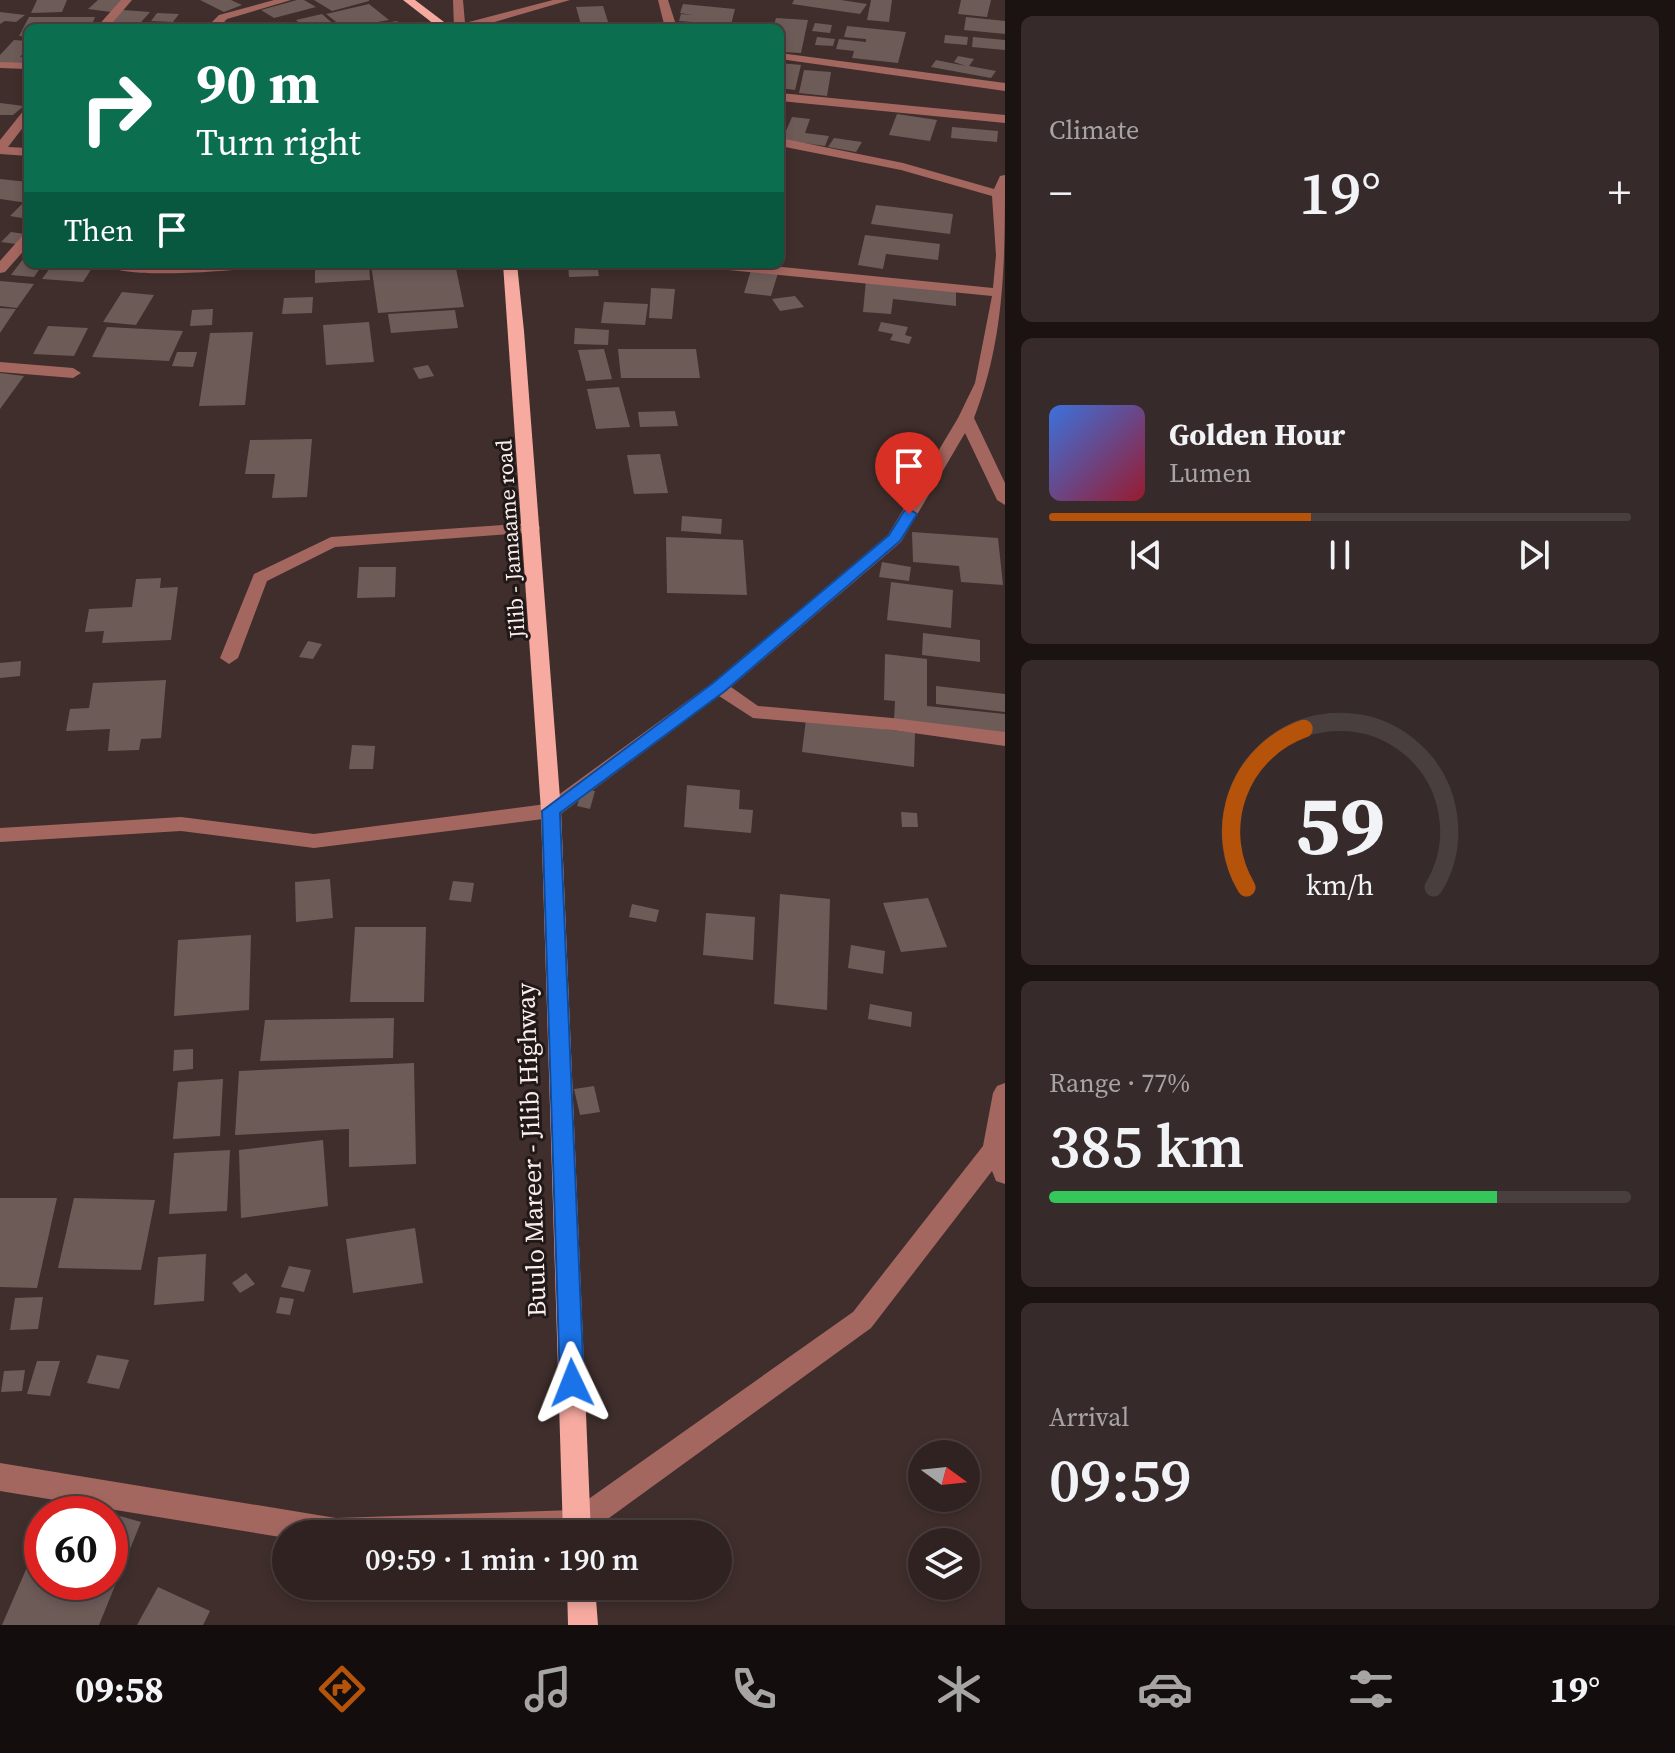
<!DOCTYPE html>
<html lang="en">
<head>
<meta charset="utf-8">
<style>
	body { margin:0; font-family:"Source Serif 4",serif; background:#372a2a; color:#f1f3f6; height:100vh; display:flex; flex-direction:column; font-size:30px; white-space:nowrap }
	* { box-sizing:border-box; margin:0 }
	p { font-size:26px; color:#a7a4a5 }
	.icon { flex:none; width:44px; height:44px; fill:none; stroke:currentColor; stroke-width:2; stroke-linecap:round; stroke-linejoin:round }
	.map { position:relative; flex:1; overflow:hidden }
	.side { display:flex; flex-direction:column; gap:16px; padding:16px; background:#1a1312; width:670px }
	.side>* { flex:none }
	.top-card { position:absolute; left:24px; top:24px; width:760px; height:244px; border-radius:12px; box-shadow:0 4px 12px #0003,0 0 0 2px #4a3f3f; background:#0b6e4f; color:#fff; overflow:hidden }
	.needle { width:52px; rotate:105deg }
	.tools { position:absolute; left:908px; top:1440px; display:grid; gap:16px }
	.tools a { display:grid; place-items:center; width:72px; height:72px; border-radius:50%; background:#2f2221; box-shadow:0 4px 12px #0003,0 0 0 2px #4a3f3f; font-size:40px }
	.speed { position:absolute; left:24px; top:1496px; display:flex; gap:16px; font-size:40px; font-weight:700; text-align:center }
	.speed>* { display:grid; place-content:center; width:104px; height:104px; border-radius:50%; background:#2f2221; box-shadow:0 4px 12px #0003,0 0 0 2px #4a3f3f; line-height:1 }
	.speed .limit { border:12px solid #d22; background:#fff; color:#111 }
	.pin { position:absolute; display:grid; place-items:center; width:68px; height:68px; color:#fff; margin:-82px -34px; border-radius:50% 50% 50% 0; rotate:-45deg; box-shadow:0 0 8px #0007 }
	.pin .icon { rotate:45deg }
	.me { position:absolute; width:88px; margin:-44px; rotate:358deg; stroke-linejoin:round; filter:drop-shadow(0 0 6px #0008) }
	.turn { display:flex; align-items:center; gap:28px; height:168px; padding:0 40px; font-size:36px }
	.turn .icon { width:104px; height:104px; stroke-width:2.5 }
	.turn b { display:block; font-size:56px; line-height:68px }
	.then { display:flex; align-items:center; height:76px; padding:0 40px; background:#0003; gap:16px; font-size:30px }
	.big { font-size:60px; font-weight:600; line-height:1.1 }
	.side .tile { flex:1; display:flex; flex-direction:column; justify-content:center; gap:12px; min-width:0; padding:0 28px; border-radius:12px; background:#372a2a }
	.side .dial { align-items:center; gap:0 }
	.dial svg { height:208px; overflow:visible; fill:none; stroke:#4a3f3f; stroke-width:7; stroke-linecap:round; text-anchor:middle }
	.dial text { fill:#f1f3f6; stroke:none }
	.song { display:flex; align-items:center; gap:24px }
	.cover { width:96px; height:96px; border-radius:12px; background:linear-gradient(135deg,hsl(220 70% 55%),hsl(350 70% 35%)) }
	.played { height:8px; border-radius:4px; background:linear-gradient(90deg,#b45309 45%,#4a3f3f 45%) }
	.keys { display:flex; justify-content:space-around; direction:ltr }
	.heat { display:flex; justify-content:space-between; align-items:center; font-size:44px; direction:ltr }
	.charge { height:12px; border-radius:6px; background:linear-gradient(90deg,#34c759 77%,#4a3f3f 0) }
	.trip { position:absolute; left:272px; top:1520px; width:460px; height:80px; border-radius:40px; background:#2f2221; box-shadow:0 4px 12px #0003,0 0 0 2px #4a3f3f; font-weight:600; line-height:80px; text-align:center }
	.tab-bar { display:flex; height:128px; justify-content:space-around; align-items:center; background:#130e0d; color:#a7a4a5 }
	.tab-bar .icon { width:56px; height:56px }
	.tab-bar .active { color:#b45309 }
	.tab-bar b { font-size:36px; color:#f1f3f6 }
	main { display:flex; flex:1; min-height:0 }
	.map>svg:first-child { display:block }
	.building { fill:#6d5b58 }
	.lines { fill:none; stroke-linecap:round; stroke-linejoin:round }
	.minor { fill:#a4675f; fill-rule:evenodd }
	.major { fill:#f6aaa0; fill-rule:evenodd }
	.route { fill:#1a73e8; stroke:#114b97; stroke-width:2 }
	.labels { text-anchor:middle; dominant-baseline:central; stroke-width:6; stroke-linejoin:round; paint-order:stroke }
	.street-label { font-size:22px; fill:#faeeed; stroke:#201917 }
	.near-street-label { font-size:26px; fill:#faeeed; stroke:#201917 }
</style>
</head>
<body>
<main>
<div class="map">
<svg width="1005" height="1625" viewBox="0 0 1005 1625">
	<rect width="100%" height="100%" fill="#3f2e2c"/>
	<!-- building -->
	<path class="building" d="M37 0H67L62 12 31 13Z
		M98 0H122L111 12 88 9Z
		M200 0H231L242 5 224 12Z
		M297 0H304L316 7 274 18 261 10Z
		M314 0H369V1L332 11Z
		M794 0H841L867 4 860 14 792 4Z
		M871 0H892L889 22 867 20Z
		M961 0H991L987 17 958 14Z
		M369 4 389 20 344 28 326 14Z
		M683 4 735 9 731 25 679 21 681 14 693 15 680 13Z
		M603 6 610 28H582L576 7Z
		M123 10 150 12 136 28H106Z
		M0 12 25 15 16 22 5 21 0 24Z
		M157 13 179 14 173 22 151 21Z
		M322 14 338 28H305L296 20Z
		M29 17H95L92 25 28 28V37L19 36Z
		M966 17 1005 21V34L964 30Z
		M776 18 808 20 801 53 780 52V28H773Z
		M397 21 404 28H368L367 26Z
		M815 23 832 25 830 33 812 31Z
		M847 26 906 32 898 63 852 58 854 51 836 49 839 39 866 42V39L844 37Z
		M945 35 968 37 967 45 944 43Z
		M817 37 835 39 833 46 815 45Z
		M973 37 1005 40V50L972 47Z
		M14 40 28 41V48L20 57H28V66L0 64V55Z
		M958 56 974 59 969 66 996 71 991 78 931 67 936 60 966 66 954 62Z
		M780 63 801 65 795 90 780 88Z
		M804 70 831 72 827 96 799 93Z
		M0 103 24 106 13 115H0Z
		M897 114 937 120 930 141 889 135Z
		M792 117 810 119 805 133 829 136 825 146 782 140Z
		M952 127 998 131 997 142 951 138Z
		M834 138 862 142 856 152 828 147Z
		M0 179 28 182V203L0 199Z
		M22 204 28 205V219L10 216Z
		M876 205 953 214 950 234 871 224Z
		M11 232 25 234 16 244 1 242Z
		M865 235 940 244 938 260 886 254 883 269 858 265Z
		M23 259H28V264H43L34 277 11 275Z
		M369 264 370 280 315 283V266Z
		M371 264H455L464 307 378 313Z
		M568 264H597L599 276 569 277Z
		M52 265 92 268 83 282 42 279Z
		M751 270 778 273 771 296 744 293Z
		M866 280 956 289V306L893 299 891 314 863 312Z
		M0 281 34 284 17 308 0 306Z
		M651 288 675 289 672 319 649 318Z
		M122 292 154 295 136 325 103 322Z
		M795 296 804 307 780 311 772 299Z
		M313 297 312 313 282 314 284 298Z
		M604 302 648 304 645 325 601 323Z
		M0 308 16 309 0 333Z
		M213 309 212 325 190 326 192 310Z
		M455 310 458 328 391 333 388 314Z
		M369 322 374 362 326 365 323 325Z
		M881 322 908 327 905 335 912 337 909 344 890 340 893 334 878 331Z
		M48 326 88 328 74 356 33 354Z
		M107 327 183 331 169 361 92 357Z
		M575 328 609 330 608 345 574 344Z
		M253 332 245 405 199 406 210 333Z
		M604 349 612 379 586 381 578 350Z
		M618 349H696L700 378H621Z
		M177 352H197L193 367 172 366Z
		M428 365 434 376 419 379 413 368Z
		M0 373 24 376 0 409Z
		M619 387 630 427 596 429 587 389Z
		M675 411 678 426 640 427 638 412Z
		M312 439 307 497 272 498 275 474H245L250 440Z
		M660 454 668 493 634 494 627 455Z
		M682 516 722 519 721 534 681 531Z
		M912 532 998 538 1003 585 961 582 959 566 913 562Z
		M666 537 743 540 747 595 667 593Z
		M882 562 911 567 909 581 879 577Z
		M359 567H396L395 597 357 598Z
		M161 578 160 588 178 587 171 640 102 643 104 631 85 632 89 609 132 607 136 579Z
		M891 582 953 590 951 628 887 620Z
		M923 633 980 640V662L922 655Z
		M308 641 322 644 313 659 299 657Z
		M885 654 927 659V706L1005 714V733L894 721 895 701 884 700Z
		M21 661 20 676 0 678V663Z
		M166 680 161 738 141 739 139 750 108 751 110 729 66 731 70 709 89 708 93 683Z
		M936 686 1005 694V712L936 704Z
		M806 719 915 733 914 767 802 752Z
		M352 745 375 746 373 769H349Z
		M687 785 740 790 739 809 753 810 751 833 684 827Z
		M583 789 595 791 590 809 577 806Z
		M901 812 917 813 918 827H902Z
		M330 879 333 918 296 922 295 882Z
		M453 881 474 883 471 902 449 900Z
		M780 894 830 899 827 1010 774 1004Z
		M928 898 947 947 901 952 883 903Z
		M632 904 659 910 656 922 629 917Z
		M706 913 755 917 753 960 703 955Z
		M355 927H426L424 1002H350Z
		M251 935 249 1010 174 1016 178 940Z
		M851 945 885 951 883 974 848 968Z
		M870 1004 912 1012 911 1027 868 1019Z
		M394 1018 393 1058 260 1061 265 1020Z
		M193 1049V1069L173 1071 174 1050Z
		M414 1063 416 1164 349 1167V1129L235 1135 239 1071Z
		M223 1079 220 1136 173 1139 178 1082Z
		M594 1086 600 1112 580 1115 574 1089Z
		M323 1140 328 1206 241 1218 239 1150Z
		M230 1150 227 1211 169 1214 174 1153Z
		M0 1198H57L37 1288 0 1287Z
		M74 1198 155 1200 141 1270 58 1268Z
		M415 1228 423 1283 353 1293 346 1239Z
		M206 1254 204 1301 154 1305 158 1257Z
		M289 1266 311 1270 304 1292 281 1287Z
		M246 1273 255 1284 240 1293 232 1283Z
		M43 1297 38 1329 10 1330 15 1298Z
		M280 1297 294 1299 290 1315 276 1313Z
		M97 1355 129 1360 119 1389 87 1383Z
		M37 1361H60L50 1396 27 1394Z
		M25 1370 22 1391 1 1392 4 1371Z
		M95 1509 141 1522 99 1625H2L31 1558 42 1560V1582H110V1514H93Z
		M158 1587 210 1611 203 1625H137Z"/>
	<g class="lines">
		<!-- minor -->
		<path class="minor" d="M121 0H132L108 28H96Z
			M274 0H291L227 19 218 28H206L219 15Z
			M453 0H463L465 23 553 0H570L474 28H454Z
			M658 0H668L677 28H665Z
			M780 53 1005 83V91L780 59Z
			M0 62 28 63V69L0 68Z
			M780 93 1005 115V123L780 101Z
			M28 109V121L8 147 28 148V156L0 154V140L24 110Z
			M780 138 903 163 994 189 1000 176 1005 175C1005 261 1005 338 974 418L1005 483V505L997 500 965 433 901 542 731 687 758 706 892 718 1005 732V746L892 730 753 718 719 696 558 816 551 818 314 848 181 831 0 842V828L181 817 314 834 546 804 712 683 888 535 958 418 975 383 992 296 708 268 701 264H751L993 288 996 255 992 196 901 170 780 146Z
			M28 234V246L5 272 0 273V261L23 235Z
			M103 264H265L258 268C227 270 125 281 103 264Z
			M0 362 73 368 81 373 73 378 0 372Z
			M532 523 538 524 540 528 538 532 335 547 267 581 238 658 229 664 220 658 254 574 331 537Z
			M1005 1083V1184L996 1181 992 1171 871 1328 587 1534H286V1538L0 1491V1463L336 1518 573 1510 853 1312 983 1146 993 1093 997 1086Z"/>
		<!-- major -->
		<path class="major" d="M403 0H415L452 28H439Z
			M503 264H517L524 331 561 811 591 1534H563L541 811Z
			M567 1586H595L598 1625H568Z"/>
	</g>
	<!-- route -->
	<path class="route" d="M909 509 917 514 900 541 725 691 560 813 584 1383 580 1391 572 1395 563 1391 560 1383 542 811 713 683 889 535 904 511Z"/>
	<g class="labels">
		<!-- street labels -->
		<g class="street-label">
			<text transform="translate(510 539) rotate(-94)">Jilib - Jamaame road</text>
		</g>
		<!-- near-street labels -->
		<g class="near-street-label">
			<text transform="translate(531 1150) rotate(-92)">Buulo Mareer - Jilib Highway</text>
		</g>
	</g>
</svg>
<div class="tools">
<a><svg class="needle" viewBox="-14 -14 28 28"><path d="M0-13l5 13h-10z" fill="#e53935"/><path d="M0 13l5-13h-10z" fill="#a7a4a5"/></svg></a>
<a><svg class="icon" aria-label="layers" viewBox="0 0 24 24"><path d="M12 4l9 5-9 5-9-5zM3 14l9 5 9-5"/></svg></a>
</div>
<div class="speed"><div class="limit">60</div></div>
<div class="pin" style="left:909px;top:514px;background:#d93025"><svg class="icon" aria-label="arrive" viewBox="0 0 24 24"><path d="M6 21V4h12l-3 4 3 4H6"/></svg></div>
<svg class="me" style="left:572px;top:1383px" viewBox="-20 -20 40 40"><path d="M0-17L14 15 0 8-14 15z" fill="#1a73e8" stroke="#fff" stroke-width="4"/></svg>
<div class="trip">09:59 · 1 min · 190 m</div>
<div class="top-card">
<div class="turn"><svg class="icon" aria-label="right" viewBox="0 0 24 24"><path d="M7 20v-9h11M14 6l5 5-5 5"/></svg><div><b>90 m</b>Turn right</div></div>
<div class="then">Then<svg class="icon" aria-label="arrive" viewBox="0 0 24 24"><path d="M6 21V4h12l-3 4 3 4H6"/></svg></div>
</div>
</div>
<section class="side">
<div class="tile"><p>Climate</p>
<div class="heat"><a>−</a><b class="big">19°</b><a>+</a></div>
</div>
<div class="tile">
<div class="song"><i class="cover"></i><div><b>Golden Hour</b><p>Lumen</p></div></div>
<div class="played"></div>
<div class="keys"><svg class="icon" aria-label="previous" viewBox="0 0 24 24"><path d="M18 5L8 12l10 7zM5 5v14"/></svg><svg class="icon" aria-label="pause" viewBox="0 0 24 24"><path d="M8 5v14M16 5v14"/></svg><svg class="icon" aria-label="next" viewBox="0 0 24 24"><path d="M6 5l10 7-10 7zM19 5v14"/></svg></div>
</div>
<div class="tile dial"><svg viewBox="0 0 100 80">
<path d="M14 69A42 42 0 1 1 86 69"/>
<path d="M14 69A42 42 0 0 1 36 8" stroke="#b45309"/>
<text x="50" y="56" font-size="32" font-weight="700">59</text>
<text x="50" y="72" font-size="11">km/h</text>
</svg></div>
<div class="tile"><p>Range · 77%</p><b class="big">385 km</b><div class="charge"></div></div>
<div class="tile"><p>Arrival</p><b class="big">09:59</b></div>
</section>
</main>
<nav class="tab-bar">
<b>09:58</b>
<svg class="icon active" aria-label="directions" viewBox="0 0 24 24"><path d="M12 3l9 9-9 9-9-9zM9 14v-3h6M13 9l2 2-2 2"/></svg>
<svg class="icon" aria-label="music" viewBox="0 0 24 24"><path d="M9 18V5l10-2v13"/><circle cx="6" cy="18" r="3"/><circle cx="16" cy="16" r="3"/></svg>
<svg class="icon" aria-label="phone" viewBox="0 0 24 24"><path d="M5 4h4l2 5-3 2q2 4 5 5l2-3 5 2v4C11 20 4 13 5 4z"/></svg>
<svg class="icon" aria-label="climate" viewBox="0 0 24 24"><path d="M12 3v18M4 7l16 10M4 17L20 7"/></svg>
<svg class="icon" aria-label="car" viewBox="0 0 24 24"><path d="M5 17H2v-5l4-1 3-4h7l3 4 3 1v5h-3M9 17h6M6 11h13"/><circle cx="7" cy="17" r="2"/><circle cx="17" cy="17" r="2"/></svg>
<svg class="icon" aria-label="filters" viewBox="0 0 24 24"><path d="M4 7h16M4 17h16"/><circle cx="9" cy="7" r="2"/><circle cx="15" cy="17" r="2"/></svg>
<b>19°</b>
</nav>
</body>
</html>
